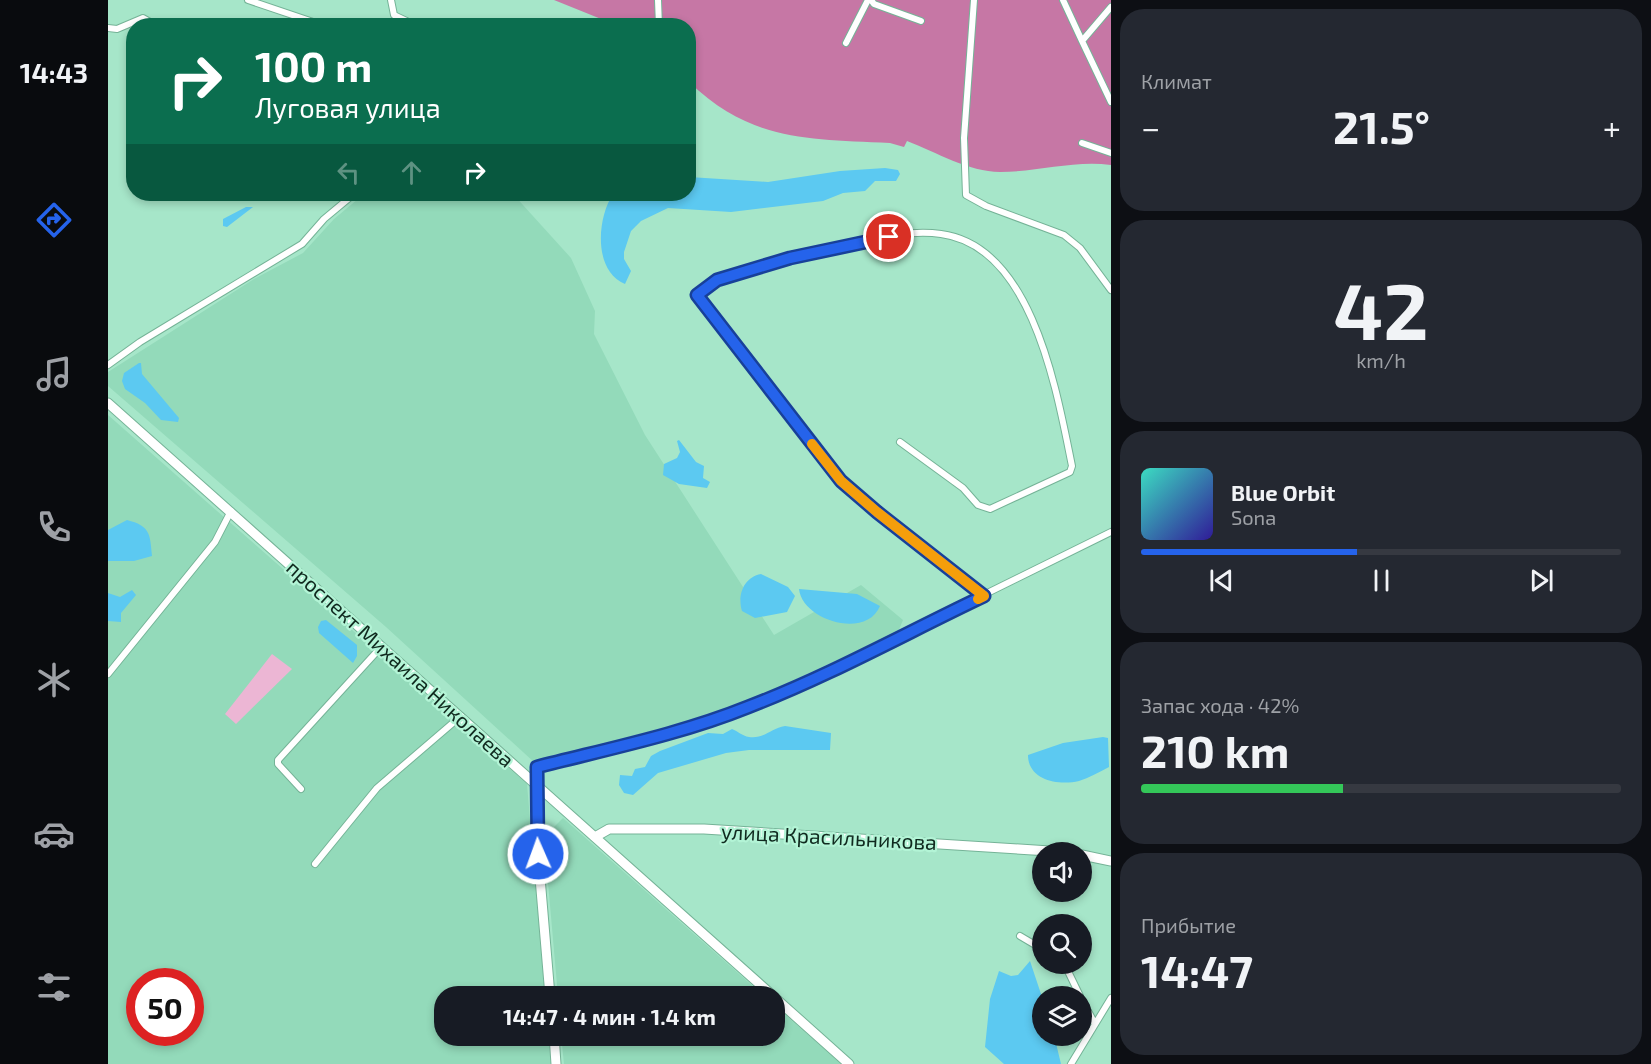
<!DOCTYPE html>
<html lang="ru">
<meta charset="utf-8">
<style>
body{margin:0;font-family:"Exo 2",sans-serif;background:#242831;color:#f1f3f6;height:100vh;display:flex;flex-direction:column;font-size:22px;white-space:nowrap}
*{box-sizing:border-box;margin:0}
p{font-size:20px;color:#9ea1a6}
.icon{flex:none;width:33px;height:33px;fill:none;stroke:currentColor;stroke-width:2;stroke-linecap:round;stroke-linejoin:round}
.map{position:relative;flex:1;overflow:hidden}
.sheet{display:flex;flex-direction:column;gap:9px;padding:9px;background:#0d0f14;width:540px}
.sheet>*{flex:none}
.guide{position:absolute;left:18px;top:18px;width:570px;height:183px;border-radius:24px;box-shadow:0 3px 9px #0003;background:#0b6e4f;color:#fff;overflow:hidden}
.fabs{position:absolute;left:924px;top:842px;display:grid;gap:12px}
.fabs a{display:grid;place-items:center;width:60px;height:60px;border-radius:50%;background:#171b24;box-shadow:0 3px 9px #0003;font-size:30px}
.speed{position:absolute;left:18px;top:968px;display:flex;gap:12px;font-size:30px;font-weight:700;text-align:center}
.speed>*{display:grid;place-content:center;width:78px;height:78px;border-radius:50%;background:#171b24;box-shadow:0 3px 9px #0003;line-height:1}
.speed .limit{border:9px solid #d22;background:#fff;color:#111}
.pin{position:absolute;display:grid;place-items:center;width:51px;height:51px;color:#fff;margin:-26px;border:3px solid #fff;border-radius:50%;box-shadow:0 2px 6px #0007}
.me{position:absolute;width:66px;margin:-33px;rotate:358deg;stroke-linejoin:round;filter:drop-shadow(0 0 4px #0008)}
.turn{display:flex;align-items:center;gap:21px;height:126px;padding:0 30px;font-size:27px}
.turn .icon{width:78px;height:78px;stroke-width:2.5}
.turn b{display:block;font-size:42px;line-height:51px}
.lanes{display:flex;align-items:center;height:57px;padding:0 30px;background:#0003;justify-content:center;gap:30px;direction:ltr}
.lanes .off{opacity:.35}
.big{font-size:45px;font-weight:700;line-height:1.1}
.sheet .widget{flex:1;display:flex;flex-direction:column;justify-content:center;gap:9px;min-width:0;padding:0 21px;border-radius:24px;background:#242831}
.sheet .dial{align-items:center;gap:0}
.dial b{font-size:78px;line-height:1}
.song{display:flex;align-items:center;gap:18px}
.cover{width:72px;height:72px;border-radius:9px;background:linear-gradient(135deg,hsl(170 70% 55%),hsl(250 70% 35%))}
.played{height:6px;border-radius:3px;background:linear-gradient(90deg,#2563eb 45%,#363941 45%)}
.keys{display:flex;justify-content:space-around;direction:ltr}
.heat{display:flex;justify-content:space-between;align-items:center;font-size:33px;direction:ltr}
.charge{height:9px;border-radius:4px;background:linear-gradient(90deg,#34c759 42%,#363941 0)}
.trip{position:absolute;left:326px;top:986px;width:351px;height:60px;border-radius:24px;background:#171b24;box-shadow:0 3px 9px #0003;font-weight:700;line-height:60px;text-align:center}
main{display:flex;flex:1;min-height:0}
.tabs{display:flex;flex-direction:column;width:108px;justify-content:space-around;align-items:center;background:#090b0e;color:#9ea1a6}
.tabs .icon{width:42px;height:42px}
.tabs .selected{color:#2563eb}
.tabs b{font-size:27px;color:#f1f3f6}
.map>svg:first-child{display:block}
.built{fill:#93daba;fill-rule:evenodd}
.green{fill:#ecb6d4}
.forest{fill:#c677a5}
.water{fill:#5cc9f1}
.lines{fill:none;stroke-linecap:round;stroke-linejoin:round}
.minor-casing{stroke:#75b397;stroke-width:8}
.secondary-casing{stroke:#75b397;stroke-width:11}
.primary-casing{stroke:#75b397;stroke-width:11}
.minor{stroke:#fff;stroke-width:6}
.secondary{stroke:#fff;stroke-width:9}
.primary{stroke:#fff;stroke-width:9}
.route-casing{stroke:#184099;stroke-width:15}
.route{stroke:#2563eb;stroke-width:10}
.slow{stroke:#f59e0b;stroke-width:10}
.labels{text-anchor:middle;dominant-baseline:central;stroke-width:4.5;stroke-linejoin:round;paint-order:stroke}
.street-label{font-size:21px;fill:#102a1f;stroke:#b3f4d6}
</style>
<main>
<nav class="tabs">
<b>14:43</b>
<svg class="icon selected" aria-label="directions" viewBox="0 0 24 24"><path d="M12 3l9 9-9 9-9-9zM9 14v-3h6M13 9l2 2-2 2"/></svg>
<svg class="icon" aria-label="music" viewBox="0 0 24 24"><path d="M9 18V5l10-2v13"/><circle cx="6" cy="18" r="3"/><circle cx="16" cy="16" r="3"/></svg>
<svg class="icon" aria-label="phone" viewBox="0 0 24 24"><path d="M5 4h4l2 5-3 2q2 4 5 5l2-3 5 2v4C11 20 4 13 5 4z"/></svg>
<svg class="icon" aria-label="climate" viewBox="0 0 24 24"><path d="M12 3v18M4 7l16 10M4 17L20 7"/></svg>
<svg class="icon" aria-label="car" viewBox="0 0 24 24"><path d="M5 17H2v-5l4-1 3-4h7l3 4 3 1v5h-3M9 17h6M6 11h13"/><circle cx="7" cy="17" r="2"/><circle cx="17" cy="17" r="2"/></svg>
<svg class="icon" aria-label="filters" viewBox="0 0 24 24"><path d="M4 7h16M4 17h16"/><circle cx="9" cy="7" r="2"/><circle cx="15" cy="17" r="2"/></svg>
</nav>
<div class="map">
<svg width="1003" height="1064" viewBox="0 0 1003 1064">
<rect width="100%" height="100%" fill="#a6e6c9"/>
<!-- built -->
<path class="built" d="M 256,194 L 405,194 L 463,258 L 487,311 L 486,334 L 537,435 L 666,635 L 753,585 L 795,620 L 790,632 L 656,694 L 601,715 L 427,763 L 278,627 L 0,386 L 0,372 L 146,279 L 195,253 L 226,219 Z
M 0,415 L 419,784 L 437,996 L 336,996 L 336,1035 L 440,1035 L 443,1064 L 0,1064 ZM 32,981 L 82,981 L 82,1032 L 32,1032 Z
M 455,818 L 656,996 L 450,996 L 436,837 Z
M 666,1005 L 733,1064 L 456,1064 L 453,1035 L 666,1035 Z"/>
<!-- green -->
<path class="green" d="M 164,654 L 184,669 L 128,724 L 117,714 Z"/>
<!-- forest -->
<path class="forest" d="M 446,0 L 1003,0 L 1003,165 C 966,160 929,172 892,172 C 861,172 828,152 799,141 L 796,147 L 782,143 C 700,139 644,142 581,82 L 580,26 L 508,25 Z"/>
<!-- water -->
<path class="water" d="M 777,168 L 790,170 L 792,174 L 788,181 L 767,181 L 757,191 L 735,193 L 715,201 L 623,212 L 560,208 L 533,221 L 523,231 L 516,252 L 516,259 L 523,271 L 517,284 C 485,271 489,218 505,194 L 580,194 L 581,177 L 660,182 L 732,171 Z
M 138,207 L 145,207 L 119,227 L 115,226 L 115,219 Z
M 31,363 L 33,363 L 34,374 L 71,418 L 70,422 L 53,420 L 37,403 L 17,389 L 14,381 L 16,373 Z
M 571,440 L 588,462 L 596,466 L 595,478 L 602,482 L 599,488 L 571,484 L 555,475 L 556,464 L 569,458 L 572,452 L 569,441 Z
M 19,520 C 42,526 42,533 44,556 L 26,561 L 0,561 L 0,530 Z
M 653,574 L 680,587 L 687,596 L 679,612 L 647,618 L 634,611 C 629,595 636,577 653,574 Z
M 691,589 L 749,594 L 772,606 C 758,640 694,620 691,589 Z
M 24,590 L 28,595 L 13,613 L 13,622 L 0,621 L 0,593 L 12,597 Z
M 218,620 L 249,645 L 249,656 L 245,663 L 211,633 L 210,627 L 213,621 Z
M 677,726 L 723,733 L 722,750 L 641,750 L 618,753 L 550,773 L 525,795 L 516,793 L 511,785 L 512,775 L 524,776 L 527,769 L 537,767 L 543,756 L 552,751 L 600,733 L 615,734 L 624,729 C 630,731 634,736 641,737 C 657,739 663,728 677,726 Z
M 995,737 L 1000,738 L 1001,767 C 991,772 981,778 971,781 C 950,786 920,780 920,755 L 955,743 Z
M 922,961 L 934,997 L 934,1035 L 946,1035 L 953,1064 L 896,1064 L 877,1047 L 882,999 L 891,971 L 903,976 L 910,975 Z"/>
<g class="lines">
<!-- minor casing -->
<g class="minor-casing">
<path id="minor" d="M 140,0 L 217,26
M 283,0 L 286,15 L 309,26
M 550,0 L 551,26
M 763,0 L 766,4 L 813,21
M 866,0 L 856,138 L 858,195 L 878,206 L 956,235 L 972,248 L 1003,290
M 955,0 L 974,41 L 1003,7
M 0,28 L 9,29 L 35,18 L 49,26
M 974,41 L 1003,102
M 738,43 L 760,0
M 974,143 L 1003,153
M 0,365 L 32,342 L 194,244 L 216,219 L 246,194
M 792,442 L 855,488 L 870,505 L 882,509 L 962,472 L 964,466 C 949,393 925,246 833,234 C 799,229 763,240 730,247 C 683,258 628,267 589,295 L 733,481 L 769,512 L 876,596
M 0,674 L 107,542 L 123,511
M 430,785 L 429,767 C 518,744 606,722 691,686 L 1003,532
M 193,789 L 170,764 L 170,760 L 274,646
M 207,864 L 269,788 L 353,716
M 912,936 L 934,949
M 956,963 L 972,996
M 974,1000 L 987,1024
M 963,1064 L 1003,998"/>
</g>
<!-- secondary casing -->
<g class="secondary-casing">
<path id="secondary" d="M 430,785 L 430,854 L 442,996
M 446,1035 L 448,1064"/>
</g>
<!-- primary casing -->
<g class="primary-casing">
<path id="primary" d="M 0,403 L 665,996
M 487,837 L 501,829 L 596,829 L 957,852
M 974,855 L 1003,861
M 666,997 L 741,1064"/>
</g>
<!-- minor -->
<use href="#minor" class="minor"/>
<!-- secondary -->
<use href="#secondary" class="secondary"/>
<!-- primary -->
<use href="#primary" class="primary"/>
</g>
<g class="lines">
<!-- route casing -->
<g class="route-casing">
<path id="route" d="M 430,854 L 429,767 C 499,749 573,734 640,707 C 721,676 798,633 876,596 L 769,512 L 733,481 L 589,295 L 609,280 L 682,258 L 781,237"/>
</g>
<!-- route -->
<use href="#route" class="route"/>
<!-- slow -->
<path class="slow" d="M 704,444 L 733,481 L 769,512 L 876,596 L 870,599"/>
</g>
<g class="labels">
<!-- street labels -->
<g class="street-label">
<text transform="translate(293 663) rotate(42)">проспект Михаила Николаева</text>
<text transform="translate(721 836) rotate(3)">улица Красильникова</text>
</g>
</g>
</svg>
<div class="fabs">
<a><svg class="icon" aria-label="sound" viewBox="0 0 24 24"><path d="M4 9h4l5-4v14l-5-4H4zM17 9q2 3 0 6"/></svg></a>
<a><svg class="icon" aria-label="search" viewBox="0 0 24 24"><circle cx="10" cy="10" r="6"/><path d="M15 15l6 6"/></svg></a>
<a><svg class="icon" aria-label="layers" viewBox="0 0 24 24"><path d="M12 4l9 5-9 5-9-5zM3 14l9 5 9-5"/></svg></a>
</div>
<div class="speed"><div class="limit">50</div></div>
<div class="pin" style="left:781px;top:237px;background:#d93025"><svg class="icon" aria-label="arrive" viewBox="0 0 24 24"><path d="M6 21V4h12l-3 4 3 4H6"/></svg></div>
<svg class="me" style="left:430px;top:854px" viewBox="-20 -20 40 40"><circle r="17" fill="#2563eb" stroke="#fff" stroke-width="3"/><path d="M0-11L8 9 0 5-8 9z" fill="#fff"/></svg>
<div class="trip">14:47 · 4 мин · 1.4 km</div>
<div class="guide">
<div class="turn"><svg class="icon" aria-label="right" viewBox="0 0 24 24"><path d="M7 20v-9h11M14 6l5 5-5 5"/></svg><div><b>100 m</b>Луговая улица</div></div>
<div class="lanes"><svg class="icon off" aria-label="left" viewBox="0 0 24 24"><path d="M17 20v-9H6M10 6l-5 5 5 5"/></svg><svg class="icon off" aria-label="ahead" viewBox="0 0 24 24"><path d="M12 20V5M6 11l6-6 6 6"/></svg><svg class="icon" aria-label="right" viewBox="0 0 24 24"><path d="M7 20v-9h11M14 6l5 5-5 5"/></svg></div>
</div>
</div>
<section class="sheet">
<div class="widget"><p>Климат</p>
<div class="heat"><a>−</a><b class="big">21.5°</b><a>+</a></div>
</div>
<div class="widget dial"><b>42</b><p>km/h</p></div>
<div class="widget">
<div class="song"><i class="cover"></i><div><b>Blue Orbit</b><p>Sona</p></div></div>
<div class="played"></div>
<div class="keys"><svg class="icon" aria-label="previous" viewBox="0 0 24 24"><path d="M18 5L8 12l10 7zM5 5v14"/></svg><svg class="icon" aria-label="pause" viewBox="0 0 24 24"><path d="M8 5v14M16 5v14"/></svg><svg class="icon" aria-label="next" viewBox="0 0 24 24"><path d="M6 5l10 7-10 7zM19 5v14"/></svg></div>
</div>
<div class="widget"><p>Запас хода · 42%</p><b class="big">210 km</b><div class="charge"></div></div>
<div class="widget"><p>Прибытие</p><b class="big">14:47</b></div>
</section>
</main>
